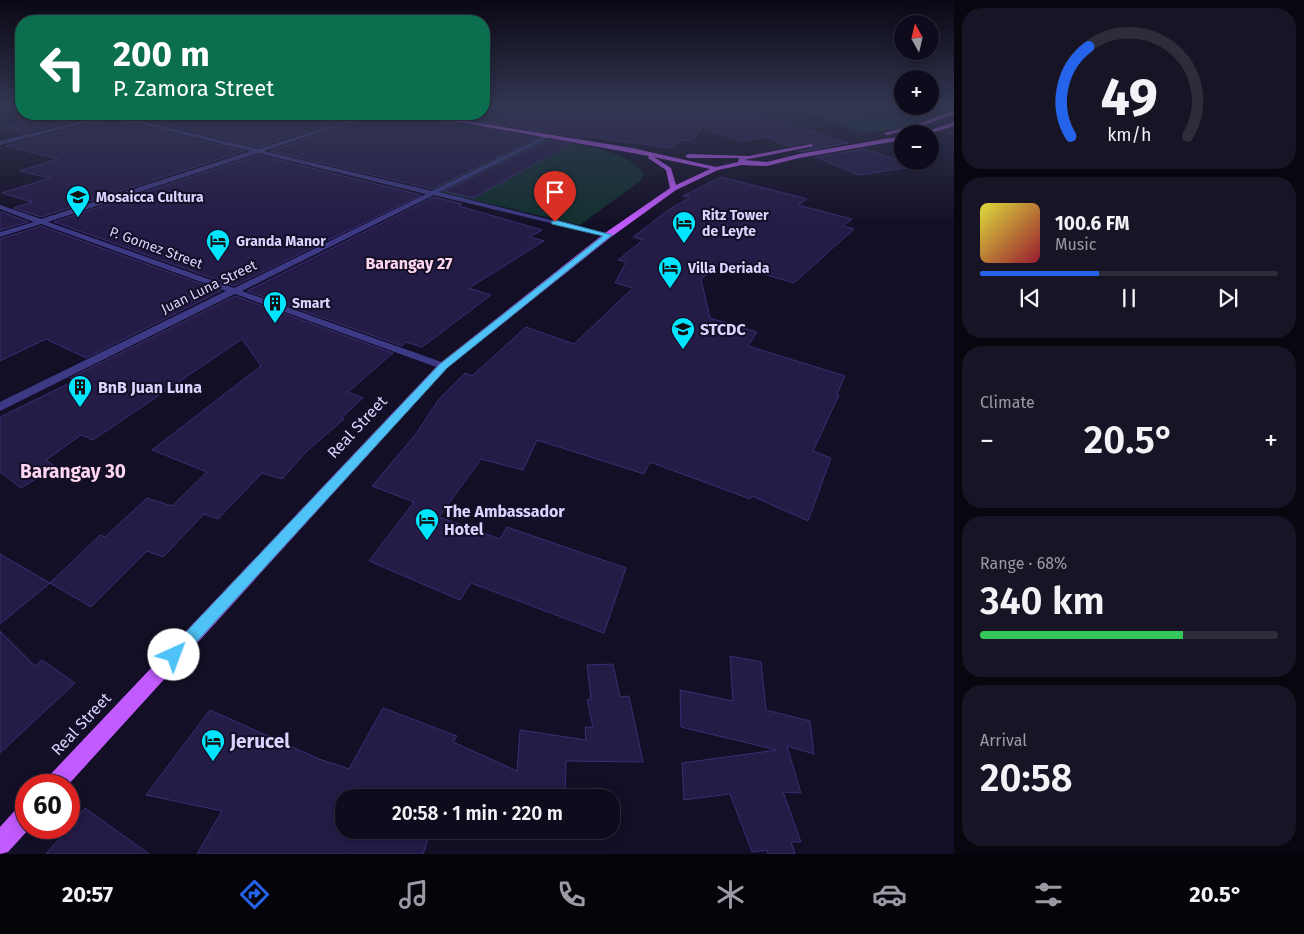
<!DOCTYPE html>
<meta charset="utf-8">
<style>
body{margin:0;font-family:"Fira Sans",sans-serif;background:#171425;color:#f1f3f6;height:100vh;display:flex;flex-direction:column;font-size:19px;white-space:nowrap}
*{box-sizing:border-box;margin:0}
p{font-size:16px;color:#9b9ba3}
.icon{flex:none;width:28px;height:28px;fill:none;stroke:currentColor;stroke-width:2;stroke-linecap:round;stroke-linejoin:round}
.map{position:relative;flex:1;overflow:hidden}
.drawer{display:flex;flex-direction:column;gap:8px;padding:8px;background:#08060f;width:350px}
.drawer>*{flex:none}
.guide{position:absolute;left:15px;top:15px;width:475px;height:105px;border-radius:20px;box-shadow:0 2px 12px #0003,0 0 0 1px #2e2b3b;background:#0b6e4f;color:#fff;overflow:hidden}
.needle{width:32px;rotate:352deg}
.fabs{position:absolute;left:894px;top:15px;display:grid;gap:10px}
.fabs a{display:grid;place-items:center;width:45px;height:45px;border-radius:50%;background:#0e0b1c;box-shadow:0 2px 12px #0003,0 0 0 1px #2e2b3b;font-size:25px}
.speed{position:absolute;left:15px;top:774px;display:flex;gap:10px;font-size:25px;font-weight:700;text-align:center}
.speed>*{display:grid;place-content:center;width:65px;height:65px;border-radius:50%;background:#0e0b1c;box-shadow:0 2px 12px #0003,0 0 0 1px #2e2b3b;line-height:1}
.speed .limit{border:8px solid #d22;background:#fff;color:#111}
.pin{position:absolute;display:grid;place-items:center;width:42px;height:42px;color:#fff;margin:-51px -21px;border-radius:50% 50% 50% 0;rotate:-45deg;box-shadow:0 0 5px #0007}
.pin .icon{rotate:45deg}
.me{position:absolute;width:55px;margin:-28px;rotate:43deg;stroke-linejoin:round;filter:drop-shadow(0 0 4px #0008)}
.turn{display:flex;align-items:center;gap:18px;height:105px;padding:0 15px;font-size:22px}
.turn .icon{width:65px;height:65px;stroke-width:2.5}
.turn b{display:block;font-size:35px;line-height:42px}
.big{font-size:38px;font-weight:600;line-height:1.1}
.drawer .tile{flex:1;display:flex;flex-direction:column;justify-content:center;gap:8px;min-width:0;padding:0 18px;border-radius:20px;background:#171425}
.drawer .dial{align-items:center;gap:0}
.dial svg{height:130px;overflow:visible;fill:none;stroke:#2e2b3b;stroke-width:7;stroke-linecap:round;text-anchor:middle}
.dial text{fill:#f1f3f6;stroke:none}
.song{display:flex;align-items:center;gap:15px}
.cover{width:60px;height:60px;border-radius:8px;background:linear-gradient(135deg,hsl(60 70% 55%),hsl(350 70% 35%))}
.played{height:5px;border-radius:2px;background:linear-gradient(90deg,#2563eb 40%,#2e2b3b 40%)}
.keys{display:flex;justify-content:space-around;direction:ltr}
.heat{display:flex;justify-content:space-between;align-items:center;font-size:28px;direction:ltr}
.charge{height:8px;border-radius:4px;background:linear-gradient(90deg,#34c759 68%,#2e2b3b 0)}
.trip{position:absolute;left:335px;top:789px;width:285px;height:50px;border-radius:20px;background:#0e0b1c;box-shadow:0 2px 12px #0003,0 0 0 1px #2e2b3b;font-weight:600;line-height:50px;text-align:center}
.tab-bar{display:flex;height:80px;justify-content:space-around;align-items:center;background:#06040b;color:#9b9ba3}
.tab-bar .icon{width:35px;height:35px}
.tab-bar .on{color:#2563eb}
.tab-bar b{font-size:22px;color:#f1f3f6}
main{display:flex;flex:1;min-height:0}
.map>svg:first-child{display:block}
.green{fill:#12302f}
.building{fill:#241b47;stroke:#3b2d73}
.lines{fill:none;stroke-linecap:round;stroke-linejoin:round}
.minor{fill:#3d3a85;fill-rule:evenodd}
.major{fill:#c25bff;fill-rule:evenodd}
.route{fill:#4fc3f7;stroke:#337fa1}
.labels{text-anchor:middle;dominant-baseline:central;stroke-width:4;stroke-linejoin:round;paint-order:stroke}
.far-poi-label{font-size:14px;font-weight:bold;fill:#d9d4ff;stroke:#130f26;text-anchor:start}
.far-street-label{font-size:14px;fill:#d9d4ff;stroke:#130f26}
.far-quarter-label{font-size:16px;font-weight:bold;fill:#ffd6f0;stroke:#130f26}
.poi-label{font-size:16px;font-weight:bold;fill:#d9d4ff;stroke:#130f26;text-anchor:start}
.street-label{font-size:16px;fill:#d9d4ff;stroke:#130f26}
.quarter-label{font-size:19px;font-weight:bold;fill:#ffd6f0;stroke:#130f26}
.near-poi-label{font-size:19px;font-weight:bold;fill:#d9d4ff;stroke:#130f26;text-anchor:start}
</style>
<main>
<div class="map">
<svg width="954" height="854" viewBox="0 0 954 854">
<rect width="100%" height="100%" fill="#130f26"/>
<!-- green -->
<path class="green" d="M 800,106 L 918,106 C 882,123 837,115 800,106 Z
M 812,113 L 872,119 L 921,115 L 934,118 L 896,129 L 862,134 Z
M 535,137 C 563,143 629,148 644,174 L 640,181 L 580,225 L 431,190 Z"/>
<!-- building -->
<path class="building" d="M 484,106 L 546,106 L 571,109 L 571,106 L 735,106 L 848,143 L 801,152 L 799,151 L 814,148 L 816,146 L 811,142 L 788,146 L 766,137 L 740,141 L 703,127 L 692,141 L 680,140 L 671,148 L 584,136 L 581,138 L 434,114 L 484,114 Z
M 60,114 L 100,115 L 25,133 L 2,127 Z
M 120,114 L 363,114 L 258,147 Z
M 376,114 L 412,114 L 414,116 L 536,138 L 432,189 L 271,151 Z
M 110,119 L 244,151 L 41,217 L 14,208 L 32,202 L 2,193 L 50,178 L 19,171 L 58,159 L 5,146 Z
M 548,140 L 571,144 L 473,198 L 444,191 Z
M 864,149 L 917,166 L 859,175 L 815,157 Z
M 258,155 L 421,195 L 234,286 L 54,222 Z
M 721,177 L 807,199 L 798,205 L 852,219 L 843,226 L 854,229 L 794,283 L 723,262 L 701,279 L 710,318 L 757,332 L 748,346 L 845,376 L 837,394 L 839,395 L 813,451 L 831,458 L 808,521 L 752,496 L 750,499 L 650,462 L 644,474 L 537,440 L 523,470 L 481,459 L 439,517 L 500,539 L 507,527 L 626,568 L 604,633 L 471,583 L 460,600 L 369,561 L 414,502 L 372,486 L 416,434 L 439,399 L 465,373 L 472,376 L 526,327 L 574,344 L 633,288 L 615,283 L 626,262 L 618,260 L 643,240 L 633,237 L 671,208 L 690,198 L 683,196 Z
M 434,197 L 462,204 L 459,206 L 542,230 L 530,237 L 544,241 L 469,288 L 491,295 L 422,347 L 406,342 L 402,346 L 247,291 Z
M 0,212 L 2,212 L 28,222 L 0,230 Z
M 41,226 L 221,291 L 86,358 L 46,339 L 0,361 L 0,239 Z
M 235,296 L 393,353 L 348,392 L 363,398 L 341,418 L 344,419 L 306,452 L 282,479 L 262,473 L 218,519 L 204,514 L 163,557 L 147,551 L 91,607 L 50,583 L 100,535 L 105,537 L 147,498 L 172,506 L 207,472 L 152,450 L 261,366 L 242,339 L 93,440 L 81,435 L 46,460 L 56,467 L 21,488 L 0,472 L 0,417 L 74,381 L 70,378 Z
M 0,554 L 50,583 L 0,624 Z
M 0,631 L 35,666 L 42,660 L 75,683 L 0,753 Z
M 730,656 L 761,662 L 766,710 L 810,721 L 814,754 L 787,746 L 801,793 L 783,792 L 801,842 L 791,842 L 795,854 L 768,854 L 767,850 L 752,852 L 730,794 L 684,800 L 682,763 L 777,750 L 681,727 L 680,690 L 733,701 Z
M 613,664 L 620,697 L 629,696 L 643,762 L 566,761 L 565,798 L 344,798 L 344,830 L 431,830 L 423,854 L 197,854 L 222,811 L 146,795 L 210,710 L 319,759 L 349,769 L 383,708 L 457,736 L 453,742 L 517,771 L 520,730 L 586,740 L 585,727 L 593,727 L 587,700 L 591,699 L 587,665 Z
M 85,808 L 149,854 L 46,854 Z"/>
<g class="lines">
<!-- minor -->
<path class="minor" d="M 101,114 L 113,114 L 258,149 L 368,114 L 374,114 L 264,151 L 432,191 L 548,134 L 550,137 L 439,192 L 612,235 L 608,237 L 434,195 L 242,291 L 447,364 L 449,366 L 447,368 L 439,368 L 235,294 L 0,411 L 0,402 L 226,291 L 41,224 L 0,237 L 0,232 L 34,222 L 0,209 L 0,205 L 41,219 L 251,151 L 110,117 L 0,145 L 0,141 L 103,116 ZM 258,153 L 426,194 L 234,288 L 48,222 Z"/>
<!-- major -->
<path class="major" d="M 954,111 L 954,114 L 919,127 L 887,135 L 884,133 L 915,125 Z
M 414,114 L 424,114 L 632,148 L 716,167 L 738,162 L 739,158 L 688,158 L 685,156 L 688,154 L 749,156 L 811,144 L 814,146 L 744,160 L 767,162 L 799,154 L 902,136 L 902,140 L 799,158 L 767,166 L 742,165 L 718,170 L 676,190 L 611,237 L 447,368 L 68,785 L 43,785 L 47,778 L 439,364 L 605,233 L 670,188 L 666,170 L 648,158 L 649,156 ZM 654,157 L 710,169 L 676,185 L 671,168 Z
M 954,122 L 954,126 L 928,134 L 919,134 Z
M 26,804 L 26,828 L 30,828 L 8,852 L 0,854 L 0,827 L 18,807 Z"/>
</g>
<!-- sky -->
<linearGradient id="sky" x2="0" y2="1"><stop stop-color="#0a0815"/><stop offset="0.47" stop-color="#333752"/><stop offset="1" stop-color="#333752" stop-opacity="0"/></linearGradient>
<rect width="954" height="225" fill="url(#sky)"/>
<!-- route -->
<path class="route" d="M 555,220 L 612,235 L 447,368 L 180,660 L 174,663 L 169,660 L 166,655 L 169,650 L 440,364 L 603,236 L 552,224 L 551,222 Z"/>
<!-- icons -->
<defs>
<g id="school-pin" transform="scale(1.25)"><path d="M0 17L-7.5 6A9.5 9.5 0 1 1 7.5 6Z" fill="#00e5ff" stroke="#130f26"/><path d="M0-5L7-2L0 1L-7-2ZM-4 1L0 2.5L4 1V4Q0 6-4 4Z" fill="#111"/></g>
<g id="hotel-pin" transform="scale(1.25)"><path d="M0 17L-7.5 6A9.5 9.5 0 1 1 7.5 6Z" fill="#00e5ff" stroke="#130f26"/><path d="M-6-4.5h1.5V1H6V5H4.5V3h-9V5H-6ZM-4 0a1.8 1.8 0 1 1 3.6 0ZM.5 0V-2.5h3Q6-2.5 6 0Z" fill="#111"/></g>
<g id="building-pin" transform="scale(1.25)"><path d="M0 17L-7.5 6A9.5 9.5 0 1 1 7.5 6Z" fill="#00e5ff" stroke="#130f26"/><path d="M-4-6H4V6H1V3H-1V6H-4ZM-2.5-4.3h1.7v1.8h-1.7ZM.8-4.3h1.7v1.8H.8ZM-2.5-1h1.7V.8h-1.7ZM.8-1h1.7V.8H.8Z" fill="#111"/></g>
</defs>
<g fill-rule="evenodd">
<use href="#school-pin" x="78" y="197"/>
<use href="#hotel-pin" x="684" y="223"/>
<use href="#hotel-pin" x="218" y="241"/>
<use href="#hotel-pin" x="670" y="268"/>
<use href="#building-pin" x="275" y="303"/>
<use href="#school-pin" x="683" y="329"/>
<use href="#building-pin" x="80" y="387"/>
<use href="#hotel-pin" x="427" y="520"/>
<use href="#hotel-pin" x="213" y="741"/>
</g>
<g class="labels">
<!-- far-poi labels -->
<g class="far-poi-label">
<text x="96" y="197">Mosaicca Cultura</text>
<text x="702" y="215">Ritz Tower<tspan x="702" dy="16">de Leyte</tspan></text>
<text x="236" y="241">Granda Manor</text>
<text x="688" y="268">Villa Deriada</text>
<text x="292" y="303">Smart</text>
</g>
<!-- far-street labels -->
<g class="far-street-label">
<text transform="translate(156 248) rotate(20)">P. Gomez Street</text>
<text transform="translate(209 287) rotate(-26)">Juan Luna Street</text>
</g>
<!-- far-quarter labels -->
<g class="far-quarter-label">
<text x="409" y="263">Barangay 27</text>
</g>
<!-- poi labels -->
<g class="poi-label">
<text x="700" y="329">STCDC</text>
<text x="98" y="387">BnB Juan Luna</text>
<text x="444" y="511">The Ambassador<tspan x="444" dy="18">Hotel</tspan></text>
</g>
<!-- street labels -->
<g class="street-label">
<text transform="translate(357 427) rotate(-47)">Real Street</text>
<text transform="translate(81 724) rotate(-47)">Real Street</text>
</g>
<!-- quarter labels -->
<g class="quarter-label">
<text x="73" y="471">Barangay 30</text>
</g>
<!-- near-poi labels -->
<g class="near-poi-label">
<text x="230" y="741">Jerucel</text>
</g>
</g>
</svg>
<div class="fabs">
<a><svg class="needle" viewBox="-14 -14 28 28"><path d="M0-13l5 13h-10z" fill="#e53935"/><path d="M0 13l5-13h-10z" fill="#9b9ba3"/></svg></a>
<a>+</a>
<a>−</a>
</div>
<div class="speed"><div class="limit">60</div></div>
<div class="pin" style="left:555px;top:222px;background:#d93025"><svg class="icon" aria-label="arrive" viewBox="0 0 24 24"><path d="M6 21V4h12l-3 4 3 4H6"/></svg></div>
<svg class="me" style="left:174px;top:655px" viewBox="-20 -20 40 40"><circle r="19" fill="#fff"/><path d="M0-13L10 11 0 6-10 11z" fill="#4fc3f7"/></svg>
<div class="trip">20:58 · 1 min · 220 m</div>
<div class="guide">
<div class="turn"><svg class="icon" aria-label="left" viewBox="0 0 24 24"><path d="M17 20v-9H6M10 6l-5 5 5 5"/></svg><div><b>200 m</b>P. Zamora Street</div></div>
</div>
</div>
<section class="drawer">
<div class="tile dial"><svg viewBox="0 0 100 80">
<path d="M14 69A42 42 0 1 1 86 69"/>
<path d="M14 69A42 42 0 0 1 25 14" stroke="#2563eb"/>
<text x="50" y="56" font-size="32" font-weight="700">49</text>
<text x="50" y="72" font-size="11">km/h</text>
</svg></div>
<div class="tile">
<div class="song"><i class="cover"></i><div><b>100.6 FM</b><p>Music</p></div></div>
<div class="played"></div>
<div class="keys"><svg class="icon" aria-label="previous" viewBox="0 0 24 24"><path d="M18 5L8 12l10 7zM5 5v14"/></svg><svg class="icon" aria-label="pause" viewBox="0 0 24 24"><path d="M8 5v14M16 5v14"/></svg><svg class="icon" aria-label="next" viewBox="0 0 24 24"><path d="M6 5l10 7-10 7zM19 5v14"/></svg></div>
</div>
<div class="tile"><p>Climate</p>
<div class="heat"><a>−</a><b class="big">20.5°</b><a>+</a></div>
</div>
<div class="tile"><p>Range · 68%</p><b class="big">340 km</b><div class="charge"></div></div>
<div class="tile"><p>Arrival</p><b class="big">20:58</b></div>
</section>
</main>
<nav class="tab-bar">
<b>20:57</b>
<svg class="icon on" aria-label="directions" viewBox="0 0 24 24"><path d="M12 3l9 9-9 9-9-9zM9 14v-3h6M13 9l2 2-2 2"/></svg>
<svg class="icon" aria-label="music" viewBox="0 0 24 24"><path d="M9 18V5l10-2v13"/><circle cx="6" cy="18" r="3"/><circle cx="16" cy="16" r="3"/></svg>
<svg class="icon" aria-label="phone" viewBox="0 0 24 24"><path d="M5 4h4l2 5-3 2q2 4 5 5l2-3 5 2v4C11 20 4 13 5 4z"/></svg>
<svg class="icon" aria-label="climate" viewBox="0 0 24 24"><path d="M12 3v18M4 7l16 10M4 17L20 7"/></svg>
<svg class="icon" aria-label="car" viewBox="0 0 24 24"><path d="M5 17H2v-5l4-1 3-4h7l3 4 3 1v5h-3M9 17h6M6 11h13"/><circle cx="7" cy="17" r="2"/><circle cx="17" cy="17" r="2"/></svg>
<svg class="icon" aria-label="filters" viewBox="0 0 24 24"><path d="M4 7h16M4 17h16"/><circle cx="9" cy="7" r="2"/><circle cx="15" cy="17" r="2"/></svg>
<b>20.5°</b>
</nav>
